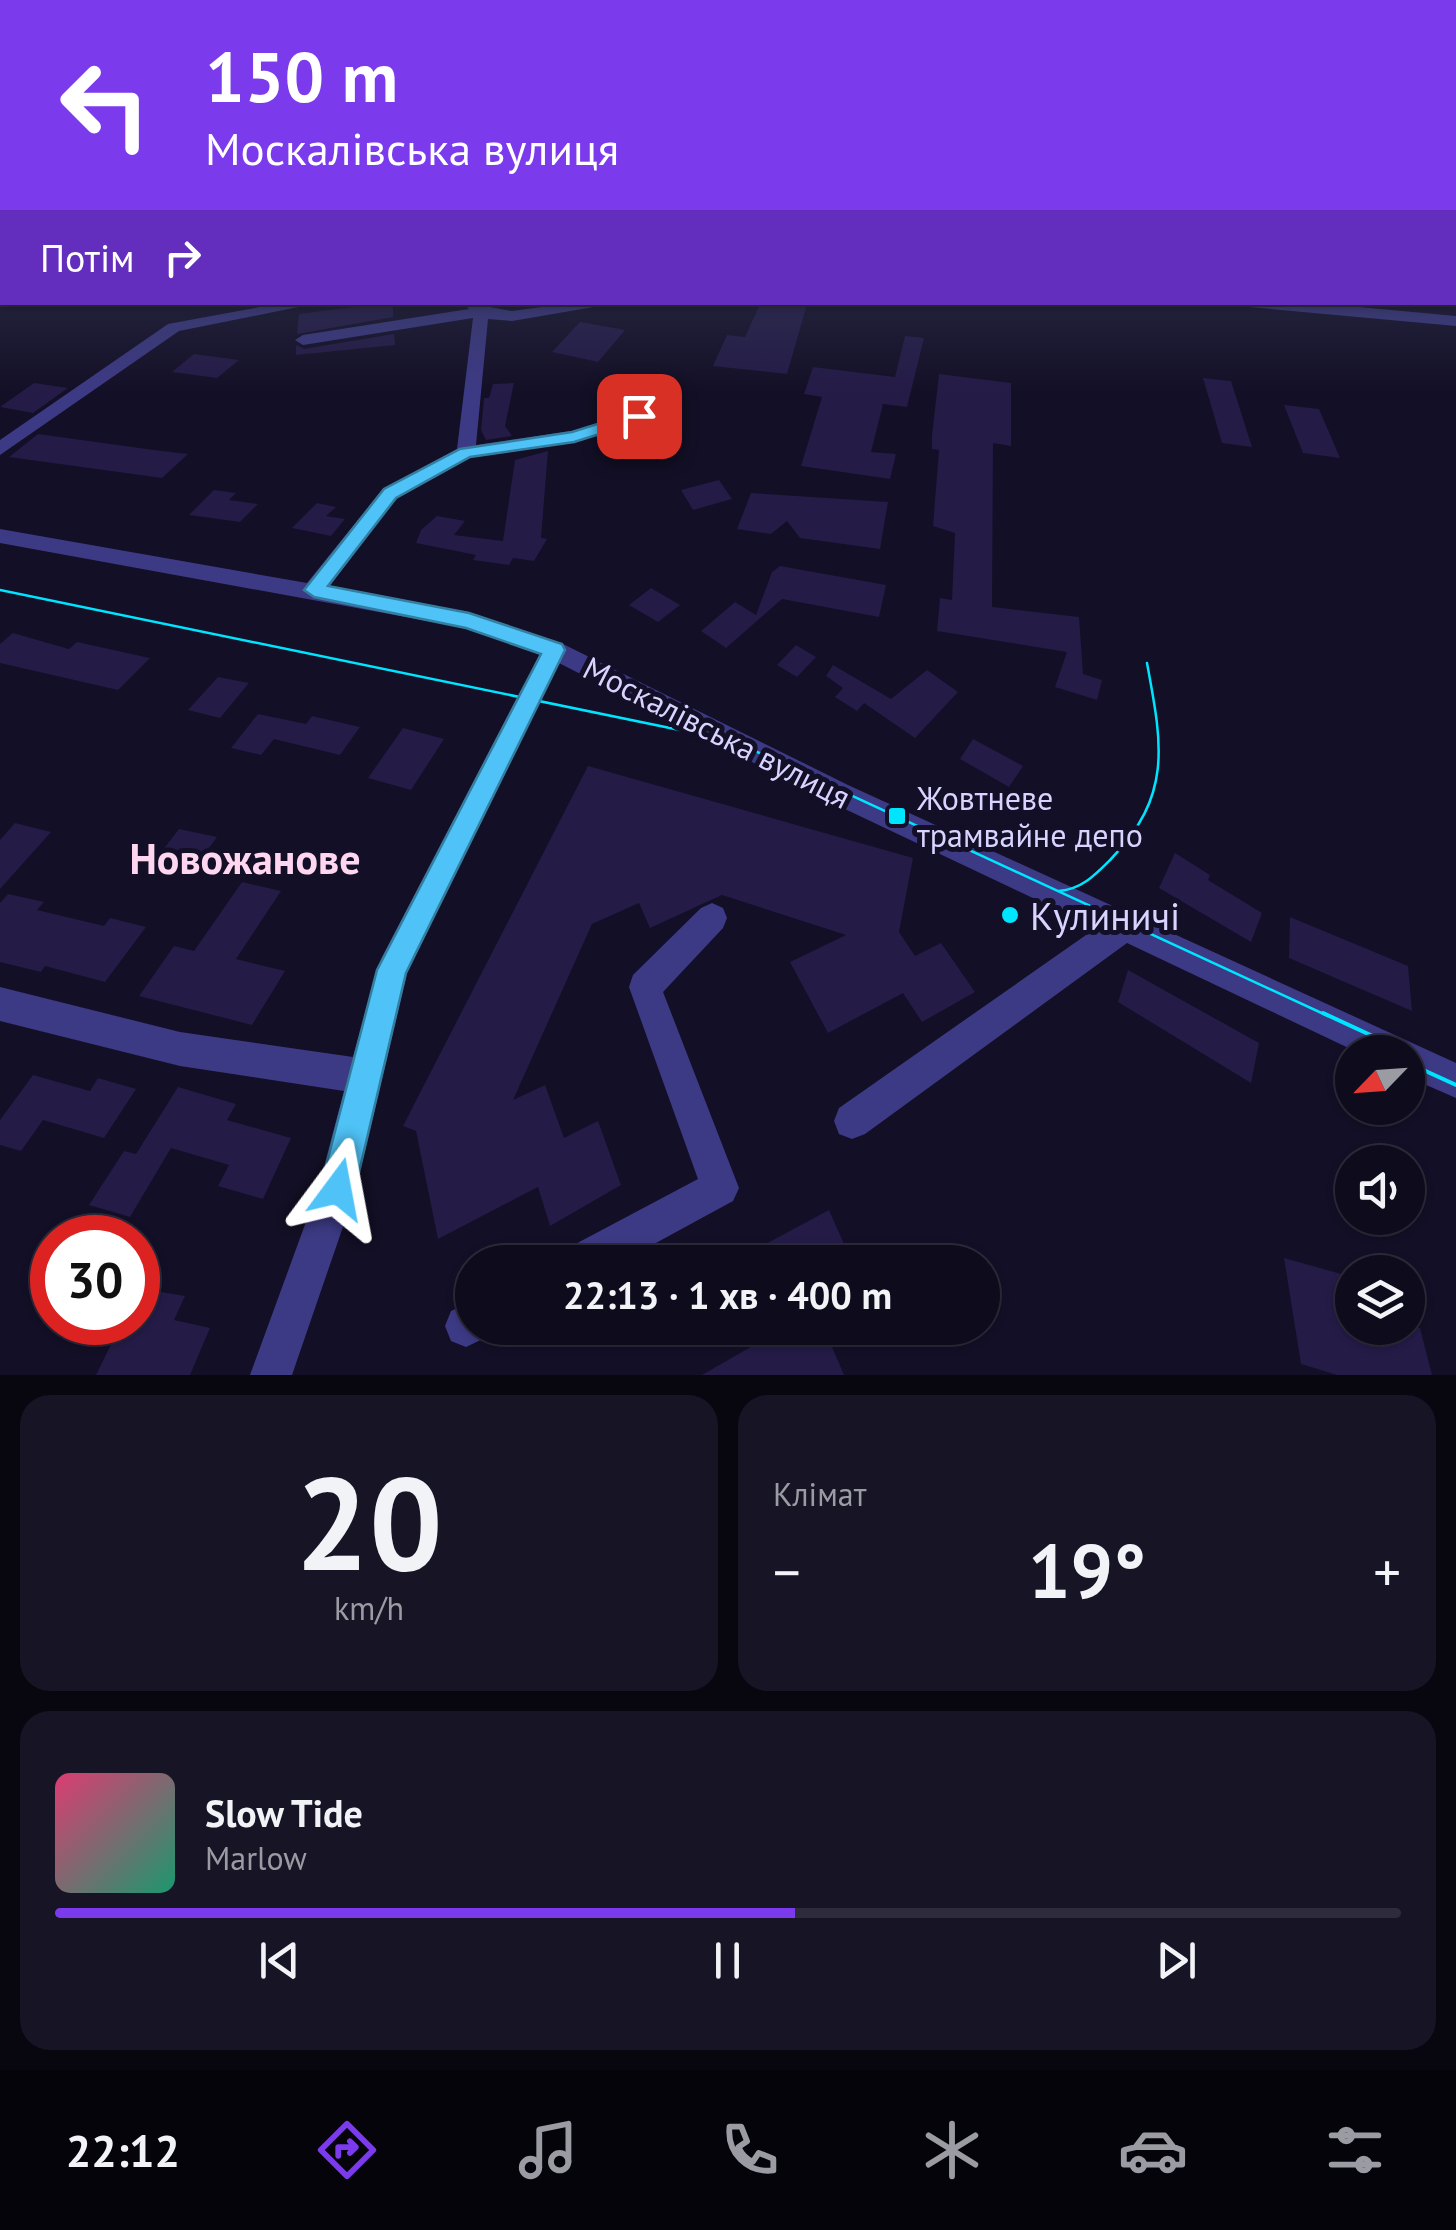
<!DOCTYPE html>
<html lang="uk">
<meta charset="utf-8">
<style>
body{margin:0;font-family:"PT Sans",sans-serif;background:#171425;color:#f1f3f6;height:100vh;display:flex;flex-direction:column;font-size:38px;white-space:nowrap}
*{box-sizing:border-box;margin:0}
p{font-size:32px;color:#9b9ba3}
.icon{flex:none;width:55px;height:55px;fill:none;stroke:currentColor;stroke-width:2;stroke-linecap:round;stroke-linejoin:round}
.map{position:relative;height:1375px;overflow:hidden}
.sheet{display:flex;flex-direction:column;gap:20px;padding:20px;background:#08060f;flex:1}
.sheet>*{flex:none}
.hud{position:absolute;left:0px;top:0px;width:1458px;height:305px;box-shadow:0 2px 8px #0004,0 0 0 2px #2e2b3b;background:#7c3aed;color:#fff;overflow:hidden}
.needle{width:65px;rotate:245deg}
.tools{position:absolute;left:1335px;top:1035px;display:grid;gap:20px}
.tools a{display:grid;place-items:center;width:90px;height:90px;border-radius:50%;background:#0e0b1c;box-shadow:0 2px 8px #0004,0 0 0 2px #2e2b3b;font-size:50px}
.speed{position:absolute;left:30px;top:1215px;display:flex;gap:20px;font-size:50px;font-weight:700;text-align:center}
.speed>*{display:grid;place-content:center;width:130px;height:130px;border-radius:50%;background:#0e0b1c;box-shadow:0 2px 8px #0004,0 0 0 2px #2e2b3b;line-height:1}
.speed .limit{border:15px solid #d22;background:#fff;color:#111}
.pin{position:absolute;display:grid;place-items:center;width:85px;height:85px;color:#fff;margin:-42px;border-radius:20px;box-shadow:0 5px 15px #0006}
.me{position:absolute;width:110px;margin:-55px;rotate:13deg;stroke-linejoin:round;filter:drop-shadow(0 0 8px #0008)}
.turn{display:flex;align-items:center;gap:35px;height:210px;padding:0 40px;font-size:45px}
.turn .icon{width:130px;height:130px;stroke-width:2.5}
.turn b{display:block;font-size:70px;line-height:85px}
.then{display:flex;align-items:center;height:95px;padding:0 40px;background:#0003;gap:20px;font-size:38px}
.big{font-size:75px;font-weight:800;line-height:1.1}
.sheet .widget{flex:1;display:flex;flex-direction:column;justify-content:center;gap:15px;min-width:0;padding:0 35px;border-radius:30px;background:#171425}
.sheet .dial{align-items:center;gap:0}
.dial b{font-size:130px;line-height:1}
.song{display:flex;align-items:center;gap:30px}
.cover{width:120px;height:120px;border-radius:15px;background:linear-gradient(135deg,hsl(340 70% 55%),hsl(160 70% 35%))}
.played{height:10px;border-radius:5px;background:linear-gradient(90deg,#7c3aed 55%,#2e2b3b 55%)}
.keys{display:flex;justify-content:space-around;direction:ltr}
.heat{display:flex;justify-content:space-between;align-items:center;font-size:55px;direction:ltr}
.sheet .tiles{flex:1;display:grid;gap:20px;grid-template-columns:1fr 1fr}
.widget:last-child{grid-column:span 2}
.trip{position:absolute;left:455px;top:1245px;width:545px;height:100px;border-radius:50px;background:#0e0b1c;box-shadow:0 2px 8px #0004,0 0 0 2px #2e2b3b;font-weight:800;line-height:100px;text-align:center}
.tabs{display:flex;height:160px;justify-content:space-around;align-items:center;background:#06040b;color:#9b9ba3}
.tabs .icon{width:70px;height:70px}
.tabs .current{color:#7c3aed}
.tabs b{font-size:45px;color:#f1f3f6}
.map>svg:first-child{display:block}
.building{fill:#241b47}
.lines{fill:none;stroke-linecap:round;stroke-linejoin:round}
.minor{fill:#3d3a85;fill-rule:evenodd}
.tram-far1{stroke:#00e5ff;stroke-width:2.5}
.tram{stroke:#00e5ff;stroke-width:4}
.route{fill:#4fc3f7;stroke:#337fa1;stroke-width:2.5}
.poi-dot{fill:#00e5ff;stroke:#130f26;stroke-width:4}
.labels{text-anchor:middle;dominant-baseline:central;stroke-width:10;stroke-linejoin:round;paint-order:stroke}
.street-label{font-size:32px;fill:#d9d4ff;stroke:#130f26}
.poi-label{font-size:32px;fill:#d9d4ff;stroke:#130f26;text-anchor:start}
.near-poi-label{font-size:38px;fill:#d9d4ff;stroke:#130f26;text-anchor:start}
.district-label{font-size:42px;font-weight:bold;fill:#ffd6f0;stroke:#130f26}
</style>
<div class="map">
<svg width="1456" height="1375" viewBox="0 0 1456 1375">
<rect width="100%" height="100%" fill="#130f26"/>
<!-- building -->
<path class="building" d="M 393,302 L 393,317 L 297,334 L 299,314 Z
M 782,302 L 807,304 L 787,374 L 713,366 L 727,335 L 745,337 L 760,304 L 780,306 Z
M 580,322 L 625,330 L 598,362 L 552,352 Z
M 394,334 L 395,345 L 296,355 L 296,345 L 304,349 Z
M 905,336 L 924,338 L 907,407 L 883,404 L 871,452 L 896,454 L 890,479 L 801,466 L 822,397 L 804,394 L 813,367 L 895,377 Z
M 194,354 L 239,360 L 217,378 L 172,372 Z
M 939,374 L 1011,383 L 1011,446 L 993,443 L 992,607 L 1079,617 L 1083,674 L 1102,680 L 1097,700 L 1055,687 L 1067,652 L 937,631 L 940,598 L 952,600 L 955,533 L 933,526 L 939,450 L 932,449 L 932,435 Z
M 1203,378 L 1231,381 L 1252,447 L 1222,443 Z
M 34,383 L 68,388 L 33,413 L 0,407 Z
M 514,383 L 505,426 L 512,436 L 486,440 L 481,430 L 484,398 L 489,398 L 493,384 Z
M 1284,405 L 1319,409 L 1340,458 L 1303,453 Z
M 38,434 L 154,450 L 188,454 L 162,478 L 9,457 Z
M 548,451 L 541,538 L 547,539 L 534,561 L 513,558 L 509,565 L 473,560 L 476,555 L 416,543 L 421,530 L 437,516 L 465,521 L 454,535 L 503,541 L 515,460 Z
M 719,480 L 732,499 L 693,510 L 681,490 Z
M 214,490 L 236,493 L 229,500 L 258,504 L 240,522 L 189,515 Z
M 751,493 L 888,502 L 880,549 L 800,538 L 787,521 L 771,534 L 737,529 Z
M 317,503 L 336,507 L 326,516 L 345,519 L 331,536 L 292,528 Z
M 780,566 L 886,585 L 879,617 L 782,599 L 726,648 L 701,631 L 735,602 L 756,615 L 772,572 Z
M 651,588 L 680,605 L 658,622 L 629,605 Z
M 13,633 L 69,649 L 77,642 L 150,658 L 118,690 L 0,663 L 0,644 Z
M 796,645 L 816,657 L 797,677 L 777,665 Z
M 833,665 L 891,699 L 927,670 L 958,692 L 915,738 L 864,703 L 857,711 L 835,697 L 843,688 L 826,676 Z
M 218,677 L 249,683 L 220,718 L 188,710 Z
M 258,714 L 306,724 L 312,716 L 360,727 L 340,755 L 274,739 L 261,755 L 231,748 Z
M 403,728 L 444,739 L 411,790 L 368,778 Z
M 973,739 L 1023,766 L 1009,787 L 960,759 Z
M 588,766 L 913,858 L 899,932 L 915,956 L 941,943 L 975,992 L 922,1022 L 903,993 L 828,1033 L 790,962 L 846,935 L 722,895 L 650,928 L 639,903 L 592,924 L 513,1100 L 545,1085 L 564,1138 L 598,1121 L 621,1185 L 550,1226 L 538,1187 L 438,1239 L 416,1131 L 403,1126 Z
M 15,823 L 51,832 L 0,889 L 0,840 Z
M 179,829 L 217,837 L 188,877 L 149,868 Z
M 1175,853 L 1210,875 L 1208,880 L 1262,913 L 1251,942 L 1159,888 Z
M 242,882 L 281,891 L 236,959 L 285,971 L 252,1025 L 139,996 L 174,946 L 194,951 Z
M 8,894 L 44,902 L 37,910 L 104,926 L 110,918 L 146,927 L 105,982 L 45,966 L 41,972 L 0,962 L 0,903 Z
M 1290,917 L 1408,966 L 1412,1011 L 1289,958 Z
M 1128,970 L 1259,1043 L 1251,1083 L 1118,1002 Z
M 33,1075 L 90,1091 L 98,1078 L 136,1089 L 104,1138 L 43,1120 L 21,1151 L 0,1145 L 0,1120 Z
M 178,1087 L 236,1104 L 227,1120 L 291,1138 L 263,1199 L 218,1186 L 229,1165 L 171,1148 L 130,1217 L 89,1205 L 124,1151 L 136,1154 Z
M 829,1210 L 852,1262 L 732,1262 Z
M 1284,1258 L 1352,1277 L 1352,1328 L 1420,1328 L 1432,1375 L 1337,1375 L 1301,1364 Z
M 138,1288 L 185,1296 L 174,1320 L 210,1328 L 190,1375 L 96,1375 L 122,1322 L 138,1322 Z
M 771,1328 L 824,1328 L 844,1375 L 702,1375 L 773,1334 Z"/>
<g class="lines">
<!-- minor -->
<path class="minor" d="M 2,220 L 2,228 L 0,229 L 0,221 Z
M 1456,234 L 1456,243 L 1455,243 L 1455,234 Z
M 287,302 L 323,302 L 179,331 L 0,455 L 0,440 L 168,324 Z
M 463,302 L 512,311 L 578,302 L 623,302 L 512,321 L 488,319 L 476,445 L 572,431 L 665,405 L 674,410 L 574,442 L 471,457 L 397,497 L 329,587 L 469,612 L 563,644 L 848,785 L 1456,1063 L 1456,1098 L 1408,1077 L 1408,1052 L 1357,1052 L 1127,943 L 865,1134 L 852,1139 L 839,1134 L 834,1121 L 839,1108 L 1096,928 L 828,801 L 559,663 L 407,973 L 356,1189 L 292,1375 L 250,1375 L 318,1189 L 344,1091 L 180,1066 L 0,1021 L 0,987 L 180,1032 L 353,1057 L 381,959 L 540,654 L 466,628 L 0,543 L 0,529 L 307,583 L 383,489 L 457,449 L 473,318 L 303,345 L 295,340 L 303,335 L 469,309 Z
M 1242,302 L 1305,302 L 1456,316 L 1456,326 L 1249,307 Z
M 712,903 L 723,908 L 727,918 L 723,928 L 663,992 L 739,1188 L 733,1201 L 621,1262 L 562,1262 L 568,1248 L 698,1179 L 629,987 L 633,975 L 701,908 Z
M 472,1301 L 472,1328 L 490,1328 L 487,1337 L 466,1347 L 451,1341 L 445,1326 L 451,1311 Z"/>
<!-- tram-far1 -->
<path class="tram-far1" d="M 0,590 L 704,735 L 751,749 L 1328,1016
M 1059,891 C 1082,889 1095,875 1111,859 C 1173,795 1162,744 1147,663"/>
<!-- tram -->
<path class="tram" d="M 1323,1013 L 1407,1052
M 1408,1063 L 1456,1085"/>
</g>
<!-- sky -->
<linearGradient id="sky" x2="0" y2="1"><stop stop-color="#0a0815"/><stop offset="0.51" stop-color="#333752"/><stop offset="1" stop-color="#333752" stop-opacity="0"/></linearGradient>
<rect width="1456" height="392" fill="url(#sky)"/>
<!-- route -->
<path class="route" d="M 639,411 L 647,416 L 645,420 L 574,442 L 470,457 L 396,498 L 328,586 L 469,613 L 562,644 L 565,650 L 406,973 L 355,1189 L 350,1201 L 338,1206 L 325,1201 L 320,1189 L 377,970 L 541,654 L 466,628 L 314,597 L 304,590 L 384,489 L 460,449 L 572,432 Z"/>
<!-- markers -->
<g class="poi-dot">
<rect x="887" y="806" width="20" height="20" rx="5"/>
<circle cx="1010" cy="915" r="10"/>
</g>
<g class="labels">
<!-- street labels -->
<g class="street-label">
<text transform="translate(717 732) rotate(27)">Москалівська вулиця</text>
</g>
<!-- poi labels -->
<g class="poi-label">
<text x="917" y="798">Жовтневе<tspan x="917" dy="37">трамвайне депо</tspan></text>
</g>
<!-- near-poi labels -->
<g class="near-poi-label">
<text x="1030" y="915">Кулиничі</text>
</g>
<!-- district labels -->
<g class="district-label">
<text x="245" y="858">Новожанове</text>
</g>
</g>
</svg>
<div class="tools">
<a><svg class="needle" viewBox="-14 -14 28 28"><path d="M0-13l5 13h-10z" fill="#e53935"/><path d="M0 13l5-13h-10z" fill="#9b9ba3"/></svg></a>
<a><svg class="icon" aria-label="sound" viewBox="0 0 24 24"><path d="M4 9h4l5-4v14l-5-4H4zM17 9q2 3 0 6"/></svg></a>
<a><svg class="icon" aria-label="layers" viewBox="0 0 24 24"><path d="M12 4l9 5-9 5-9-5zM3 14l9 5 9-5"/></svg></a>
</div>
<div class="speed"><div class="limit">30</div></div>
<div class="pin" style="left:639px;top:416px;background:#d93025"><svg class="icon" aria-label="arrive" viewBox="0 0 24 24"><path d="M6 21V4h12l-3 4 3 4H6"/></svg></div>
<svg class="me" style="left:338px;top:1189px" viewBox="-20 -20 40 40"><path d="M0-17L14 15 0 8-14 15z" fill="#4fc3f7" stroke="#fff" stroke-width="4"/></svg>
<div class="trip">22:13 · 1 хв · 400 m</div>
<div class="hud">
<div class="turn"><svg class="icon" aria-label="left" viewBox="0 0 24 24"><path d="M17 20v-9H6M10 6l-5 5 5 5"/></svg><div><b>150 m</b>Москалівська вулиця</div></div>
<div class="then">Потім<svg class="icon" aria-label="right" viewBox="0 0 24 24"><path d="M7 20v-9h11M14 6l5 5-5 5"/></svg></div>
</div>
</div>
<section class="sheet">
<div class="tiles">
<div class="widget dial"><b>20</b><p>km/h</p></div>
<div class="widget"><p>Клімат</p>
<div class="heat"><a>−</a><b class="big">19°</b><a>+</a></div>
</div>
<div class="widget">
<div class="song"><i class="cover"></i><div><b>Slow Tide</b><p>Marlow</p></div></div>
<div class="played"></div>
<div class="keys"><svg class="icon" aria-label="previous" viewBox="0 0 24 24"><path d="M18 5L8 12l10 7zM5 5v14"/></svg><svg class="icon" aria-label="pause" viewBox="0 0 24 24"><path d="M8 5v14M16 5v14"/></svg><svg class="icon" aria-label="next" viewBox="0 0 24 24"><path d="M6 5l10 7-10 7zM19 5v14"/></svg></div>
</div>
</div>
</section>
<nav class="tabs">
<b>22:12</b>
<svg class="icon current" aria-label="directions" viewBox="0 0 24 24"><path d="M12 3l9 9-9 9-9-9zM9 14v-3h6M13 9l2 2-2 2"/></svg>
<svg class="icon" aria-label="music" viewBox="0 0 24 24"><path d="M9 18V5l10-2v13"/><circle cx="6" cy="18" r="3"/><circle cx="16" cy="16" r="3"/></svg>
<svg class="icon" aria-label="phone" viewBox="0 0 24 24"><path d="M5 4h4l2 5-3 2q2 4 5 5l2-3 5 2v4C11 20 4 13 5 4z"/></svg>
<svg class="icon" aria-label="climate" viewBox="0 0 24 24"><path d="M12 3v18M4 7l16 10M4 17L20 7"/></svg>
<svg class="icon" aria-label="car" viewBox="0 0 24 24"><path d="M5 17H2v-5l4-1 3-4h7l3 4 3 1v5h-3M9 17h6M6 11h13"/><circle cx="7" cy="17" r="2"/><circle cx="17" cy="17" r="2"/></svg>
<svg class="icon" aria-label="filters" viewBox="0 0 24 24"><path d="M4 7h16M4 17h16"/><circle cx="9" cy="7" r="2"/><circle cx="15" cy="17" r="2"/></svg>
</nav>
